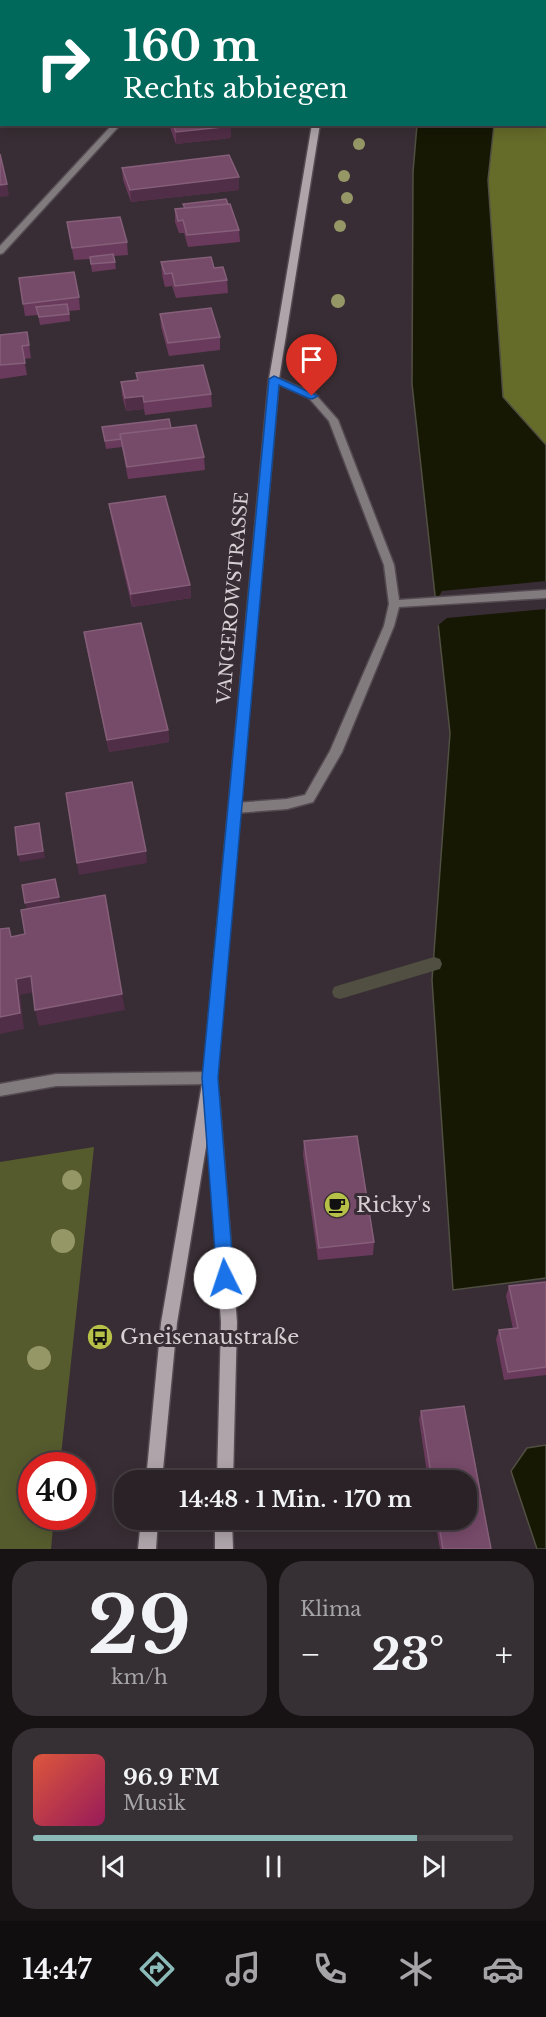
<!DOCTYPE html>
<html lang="de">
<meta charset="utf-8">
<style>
body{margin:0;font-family:"Libre Baskerville",serif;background:#362f33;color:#f1f3f6;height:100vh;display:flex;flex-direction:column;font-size:22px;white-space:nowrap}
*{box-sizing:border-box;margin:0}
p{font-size:20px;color:#a5a4a7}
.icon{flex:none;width:33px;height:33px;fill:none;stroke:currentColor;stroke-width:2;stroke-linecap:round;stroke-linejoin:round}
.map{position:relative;height:1549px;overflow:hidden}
.drawer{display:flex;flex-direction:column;gap:12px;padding:12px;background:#171315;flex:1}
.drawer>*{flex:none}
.hud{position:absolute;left:0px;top:0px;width:546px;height:126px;box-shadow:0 3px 15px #0003,0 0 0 2px #463f44;background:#00695c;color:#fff;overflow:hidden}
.speed{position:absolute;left:18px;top:1452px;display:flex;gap:12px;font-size:30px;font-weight:700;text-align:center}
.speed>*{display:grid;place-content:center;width:78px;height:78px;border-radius:50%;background:#2a2227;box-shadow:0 3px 15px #0003,0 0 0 2px #463f44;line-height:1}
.speed .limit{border:9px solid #d22;background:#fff;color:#111}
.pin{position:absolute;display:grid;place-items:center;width:51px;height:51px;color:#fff;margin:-62px -26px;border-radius:50% 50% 50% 0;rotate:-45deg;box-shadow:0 0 6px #0007}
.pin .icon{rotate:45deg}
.me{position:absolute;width:66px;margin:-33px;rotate:356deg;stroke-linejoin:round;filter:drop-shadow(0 0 4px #0008)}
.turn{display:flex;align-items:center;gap:21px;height:126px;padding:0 24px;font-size:27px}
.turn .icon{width:78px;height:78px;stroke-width:2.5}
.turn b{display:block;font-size:42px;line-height:51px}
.big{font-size:45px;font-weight:700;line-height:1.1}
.drawer .card{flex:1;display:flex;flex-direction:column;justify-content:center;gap:9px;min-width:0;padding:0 21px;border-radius:24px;background:#362f33}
.drawer .dial{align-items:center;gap:0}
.dial b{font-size:78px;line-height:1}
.song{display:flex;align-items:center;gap:18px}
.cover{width:72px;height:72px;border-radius:9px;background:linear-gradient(135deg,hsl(10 70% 55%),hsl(330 70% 35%))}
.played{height:6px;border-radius:3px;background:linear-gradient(90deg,#8bbbb9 80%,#463f44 80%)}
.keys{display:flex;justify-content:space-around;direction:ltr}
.heat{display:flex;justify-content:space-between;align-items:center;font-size:33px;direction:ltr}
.drawer .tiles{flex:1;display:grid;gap:12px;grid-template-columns:1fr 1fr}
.card:last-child{grid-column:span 2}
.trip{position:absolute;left:114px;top:1470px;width:363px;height:60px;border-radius:24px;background:#2a2227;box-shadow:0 3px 15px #0003,0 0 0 2px #463f44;font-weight:700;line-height:60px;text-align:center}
.menu{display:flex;height:96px;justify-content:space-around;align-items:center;background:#110e10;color:#a5a4a7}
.menu .icon{width:42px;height:42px}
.menu .selected{color:#8bbbb9}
.menu b{font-size:27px;color:#f1f3f6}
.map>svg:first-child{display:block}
.green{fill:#565b2e}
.forest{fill:#656b29}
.water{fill:#161804;stroke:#504f42;stroke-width:1.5}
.pier{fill:#382d34}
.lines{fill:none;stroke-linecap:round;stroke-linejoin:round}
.stream{fill:#504f42;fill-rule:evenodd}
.lane-casing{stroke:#544a51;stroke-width:3}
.street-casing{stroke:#544a51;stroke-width:3}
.secondary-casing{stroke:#544a51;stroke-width:3}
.lane{fill:#817b7e;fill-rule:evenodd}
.street{fill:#817b7e;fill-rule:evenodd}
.secondary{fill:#aea4aa;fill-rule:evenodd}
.tree{fill:#969766}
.wall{fill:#6a3a5c}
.shaded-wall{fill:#512e47}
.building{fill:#764a69;stroke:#855f79;stroke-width:1.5}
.route{fill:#1a73e8;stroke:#114b97;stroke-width:1.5}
.labels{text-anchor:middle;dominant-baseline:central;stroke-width:6;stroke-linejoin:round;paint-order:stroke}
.street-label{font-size:18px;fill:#d6cfd3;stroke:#382d34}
.near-poi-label{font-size:21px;fill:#d6cfd3;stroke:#382d34;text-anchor:start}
</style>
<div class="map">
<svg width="546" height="1549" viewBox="0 0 546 1549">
<rect width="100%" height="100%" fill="#382d34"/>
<!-- green -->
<path class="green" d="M 94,1147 L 60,1465 L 32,1466 L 32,1516 L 54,1517 L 51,1549 L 0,1549 L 0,1162 Z"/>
<!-- forest -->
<path class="forest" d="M 517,0 L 546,0 L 546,445 L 503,397 L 488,180 L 494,125 L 544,124 L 544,2 Z"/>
<!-- water -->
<path class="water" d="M 417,125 L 494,125 L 488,180 L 503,397 L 546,445 L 546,1278 L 453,1290 L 432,980 L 450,733 L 412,384 L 413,172 Z
M 546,1445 L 546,1549 L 537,1549 L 511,1471 L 527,1448 Z"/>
<!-- pier -->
<path class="pier" d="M 546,581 L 546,609 L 447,618 L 436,627 L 434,605 L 442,591 Z"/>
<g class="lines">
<!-- stream -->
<path class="stream" d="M 434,957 L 440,959 L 442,964 L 440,969 L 340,999 L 334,997 L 332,992 L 334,987 L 340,985 Z"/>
<!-- lane casing -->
<g class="lane-casing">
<path id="lane" d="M 274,376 L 315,394 L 338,420 L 394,565 L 399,600 L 546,590 L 546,598 L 399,607 L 394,626 L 342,752 L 313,802 L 287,809 L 235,813 L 231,811 L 229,808 L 231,805 L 235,803 L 287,799 L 305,795 L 330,751 L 384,626 L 389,604 L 384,565 L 329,421 L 309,398 L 271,381 L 271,377 Z"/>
</g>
<!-- street casing -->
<g class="street-casing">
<path id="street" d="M 75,0 L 81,0 L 74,2 Z
M 266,0 L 276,0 L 264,2 Z
M 0,120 L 2,120 L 2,124 L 0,124 Z
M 113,124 L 121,124 L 3,253 L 0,254 L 0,246 Z
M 210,1072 L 215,1074 L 217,1078 L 215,1082 L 210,1084 L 56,1086 L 0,1096 L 0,1084 L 56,1074 Z"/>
</g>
<!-- secondary casing -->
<g class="secondary-casing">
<path id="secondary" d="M 324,0 L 330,0 L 330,2 L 324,2 Z
M 312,124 L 320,124 L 279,379 L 215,1092 L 219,1097 L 237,1322 L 233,1480 L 217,1480 L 221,1322 L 208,1135 L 177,1323 L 162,1480 L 146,1480 L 161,1323 L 203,1078 L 269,379 Z
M 141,1520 L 158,1520 L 156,1549 L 138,1549 Z
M 215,1520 L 232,1520 L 233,1549 L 215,1549 Z"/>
</g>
<!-- lane -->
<use href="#lane" class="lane"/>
<!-- street -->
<use href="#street" class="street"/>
<!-- secondary -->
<use href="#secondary" class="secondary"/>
</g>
<!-- trees -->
<g class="tree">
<circle cx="359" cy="144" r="6"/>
<circle cx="344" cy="176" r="6"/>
<circle cx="347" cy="198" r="6"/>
<circle cx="340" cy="226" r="6"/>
<circle cx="338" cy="301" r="7"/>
<circle cx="72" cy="1180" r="10"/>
<circle cx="63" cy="1241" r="12"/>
<circle cx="39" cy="1358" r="12"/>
</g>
<!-- wall -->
<path class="wall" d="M 230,124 L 231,138 L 176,144 L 169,125 Z
M 122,168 L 239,190 L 131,202 L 123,180 Z
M 183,204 L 239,230 L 240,242 L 188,247 L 184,233 L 179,233 L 175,222 L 175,209 L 184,209 Z
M 67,222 L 127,242 L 128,255 L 114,256 L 116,269 L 92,272 L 90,259 L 74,260 Z
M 161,262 L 214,268 L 227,280 L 228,293 L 176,298 L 172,286 L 165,287 L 162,275 Z
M 19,278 L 79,297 L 80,310 L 69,311 L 70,321 L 40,325 L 38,315 L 25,316 Z
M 160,314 L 220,337 L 220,350 L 169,356 L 161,327 Z
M 27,332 L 31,358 L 24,359 L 27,375 L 0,379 L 0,335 Z
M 136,373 L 211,394 L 212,407 L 145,415 L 144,409 L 126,411 L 122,395 L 121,382 L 137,380 Z
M 102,427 L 171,428 L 204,457 L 205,470 L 128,479 L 122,447 L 106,449 Z
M 109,504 L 190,585 L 191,598 L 132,607 L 111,517 Z
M 84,632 L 168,730 L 169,742 L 109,752 L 86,645 Z
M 304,1141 L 374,1242 L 373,1255 L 318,1260 L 303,1155 Z
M 546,1282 L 546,1375 L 504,1380 L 496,1339 L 499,1330 L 513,1329 L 506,1296 L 509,1286 Z
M 464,1406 L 491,1549 L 440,1549 L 435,1520 L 466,1520 L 466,1480 L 428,1480 L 419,1419 L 421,1411 Z"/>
<!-- shaded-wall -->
<path class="shaded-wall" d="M 138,0 L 182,0 L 182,2 L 138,2 Z
M 2,33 L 2,47 L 0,48 L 0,35 Z
M 231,126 L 231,138 L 176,144 L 176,132 Z
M 239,177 L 239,190 L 131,202 L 130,190 Z
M 7,184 L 9,196 L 0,197 L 0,185 Z
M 143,396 L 144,409 L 126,411 L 125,398 Z
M 190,585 L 191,598 L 132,607 L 131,594 Z
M 168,730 L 169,742 L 109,752 L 107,740 Z
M 39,823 L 45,858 L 20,862 L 18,855 Z
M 146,851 L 147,863 L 79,875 L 77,863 Z
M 59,897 L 60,904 L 27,910 L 25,903 Z
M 31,976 L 35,992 L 20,995 L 24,1029 L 0,1034 L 0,1017 L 16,979 Z
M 122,994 L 125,1010 L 39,1026 L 35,1010 Z"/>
<!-- building -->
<path class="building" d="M 0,0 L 35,0 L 34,2 L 2,2 L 2,33 L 0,35 Z
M 173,124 L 230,124 L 231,126 L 176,132 Z
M 0,154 L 7,184 L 0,185 Z
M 229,155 L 239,177 L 130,190 L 122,168 Z
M 226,199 L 228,204 L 185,208 L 183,204 Z
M 230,204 L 239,230 L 187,235 L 183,220 L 178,221 L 175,209 Z
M 120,217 L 127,242 L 72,248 L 67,222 Z
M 113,254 L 115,262 L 91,264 L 90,257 Z
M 211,257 L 214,268 L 223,267 L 227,280 L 175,286 L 172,273 L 165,274 L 161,262 Z
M 74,272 L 79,297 L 23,304 L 19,278 Z
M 67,304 L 69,314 L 39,317 L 36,307 Z
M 211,308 L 220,337 L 168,343 L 160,314 Z
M 27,332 L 29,345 L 22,346 L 25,363 L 0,365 L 0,335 Z
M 203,365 L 211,394 L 144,402 L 143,396 L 125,398 L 121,382 L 138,380 L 136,373 Z
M 169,419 L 171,428 L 120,434 L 121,439 L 105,441 L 102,427 Z
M 196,425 L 204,457 L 127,467 L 120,434 Z
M 165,496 L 190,585 L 131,594 L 109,504 Z
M 141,623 L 168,730 L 107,740 L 84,632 Z
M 132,782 L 146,851 L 77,863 L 66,793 Z
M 39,823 L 43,851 L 18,855 L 15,827 Z
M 55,879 L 59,897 L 25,903 L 22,885 Z
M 105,895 L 122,994 L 35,1010 L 31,976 L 16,979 L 20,1013 L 0,1017 L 0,929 L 9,928 L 11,937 L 25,934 L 21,910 Z
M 357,1136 L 374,1242 L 319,1248 L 304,1141 Z
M 546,1282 L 546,1367 L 508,1372 L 499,1330 L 518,1328 L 509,1286 Z
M 464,1406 L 491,1549 L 443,1549 L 438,1520 L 466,1520 L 466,1480 L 432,1480 L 421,1411 Z"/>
<!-- route -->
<path class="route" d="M 274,376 L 318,396 L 312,399 L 308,398 L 279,385 L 218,1078 L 234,1278 L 232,1284 L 225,1286 L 219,1284 L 217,1278 L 202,1078 L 269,379 Z"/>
<!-- icons -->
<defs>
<g id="cafe-disc" transform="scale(1.35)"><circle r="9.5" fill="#b7c148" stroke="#382d34"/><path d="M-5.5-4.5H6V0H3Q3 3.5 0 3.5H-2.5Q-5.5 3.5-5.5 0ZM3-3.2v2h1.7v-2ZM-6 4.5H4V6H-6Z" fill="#111"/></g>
<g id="bus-disc" transform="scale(1.35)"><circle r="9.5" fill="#b7c148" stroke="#382d34"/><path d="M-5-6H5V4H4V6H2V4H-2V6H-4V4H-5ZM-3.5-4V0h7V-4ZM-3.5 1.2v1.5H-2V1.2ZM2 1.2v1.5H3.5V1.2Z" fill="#111"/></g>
</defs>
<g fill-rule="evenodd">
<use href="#cafe-disc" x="337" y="1205"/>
<use href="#bus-disc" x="100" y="1337"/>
</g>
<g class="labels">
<!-- street labels -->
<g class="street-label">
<text transform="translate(233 598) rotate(-85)">VANGEROWSTRASSE</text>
</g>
<!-- near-poi labels -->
<g class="near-poi-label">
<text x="356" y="1205">Ricky's</text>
<text x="120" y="1337">Gneisenaustraße</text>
</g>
</g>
</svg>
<div class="speed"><div class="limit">40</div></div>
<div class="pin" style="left:312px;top:396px;background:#d93025"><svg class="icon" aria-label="arrive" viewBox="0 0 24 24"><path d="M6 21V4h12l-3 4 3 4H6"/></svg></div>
<svg class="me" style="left:225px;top:1278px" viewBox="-20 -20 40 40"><circle r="19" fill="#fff"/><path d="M0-13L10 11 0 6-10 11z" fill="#1a73e8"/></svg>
<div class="trip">14:48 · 1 Min. · 170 m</div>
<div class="hud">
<div class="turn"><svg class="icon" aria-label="right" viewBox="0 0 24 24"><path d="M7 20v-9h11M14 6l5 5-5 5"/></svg><div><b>160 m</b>Rechts abbiegen</div></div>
</div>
</div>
<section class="drawer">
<div class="tiles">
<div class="card dial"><b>29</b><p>km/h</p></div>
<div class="card"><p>Klima</p>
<div class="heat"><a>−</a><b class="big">23°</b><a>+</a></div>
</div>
<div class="card">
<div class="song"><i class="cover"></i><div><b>96.9 FM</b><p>Musik</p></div></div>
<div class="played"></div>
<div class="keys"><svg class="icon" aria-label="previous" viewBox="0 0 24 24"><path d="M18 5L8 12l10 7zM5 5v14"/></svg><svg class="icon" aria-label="pause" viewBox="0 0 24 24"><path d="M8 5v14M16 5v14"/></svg><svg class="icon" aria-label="next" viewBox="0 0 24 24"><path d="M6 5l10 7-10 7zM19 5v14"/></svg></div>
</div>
</div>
</section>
<nav class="menu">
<b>14:47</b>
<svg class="icon selected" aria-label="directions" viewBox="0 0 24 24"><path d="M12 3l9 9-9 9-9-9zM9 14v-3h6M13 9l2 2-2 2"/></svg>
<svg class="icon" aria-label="music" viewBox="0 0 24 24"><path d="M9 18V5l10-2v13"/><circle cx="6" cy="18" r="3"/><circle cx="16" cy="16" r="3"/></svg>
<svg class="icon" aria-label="phone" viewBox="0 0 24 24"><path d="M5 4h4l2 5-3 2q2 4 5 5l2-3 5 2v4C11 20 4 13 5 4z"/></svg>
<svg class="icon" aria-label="climate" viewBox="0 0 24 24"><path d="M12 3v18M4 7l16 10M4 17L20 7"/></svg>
<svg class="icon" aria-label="car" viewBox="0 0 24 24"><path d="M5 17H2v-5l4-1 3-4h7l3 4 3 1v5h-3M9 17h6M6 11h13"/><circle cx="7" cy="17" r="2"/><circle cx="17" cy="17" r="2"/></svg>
</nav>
